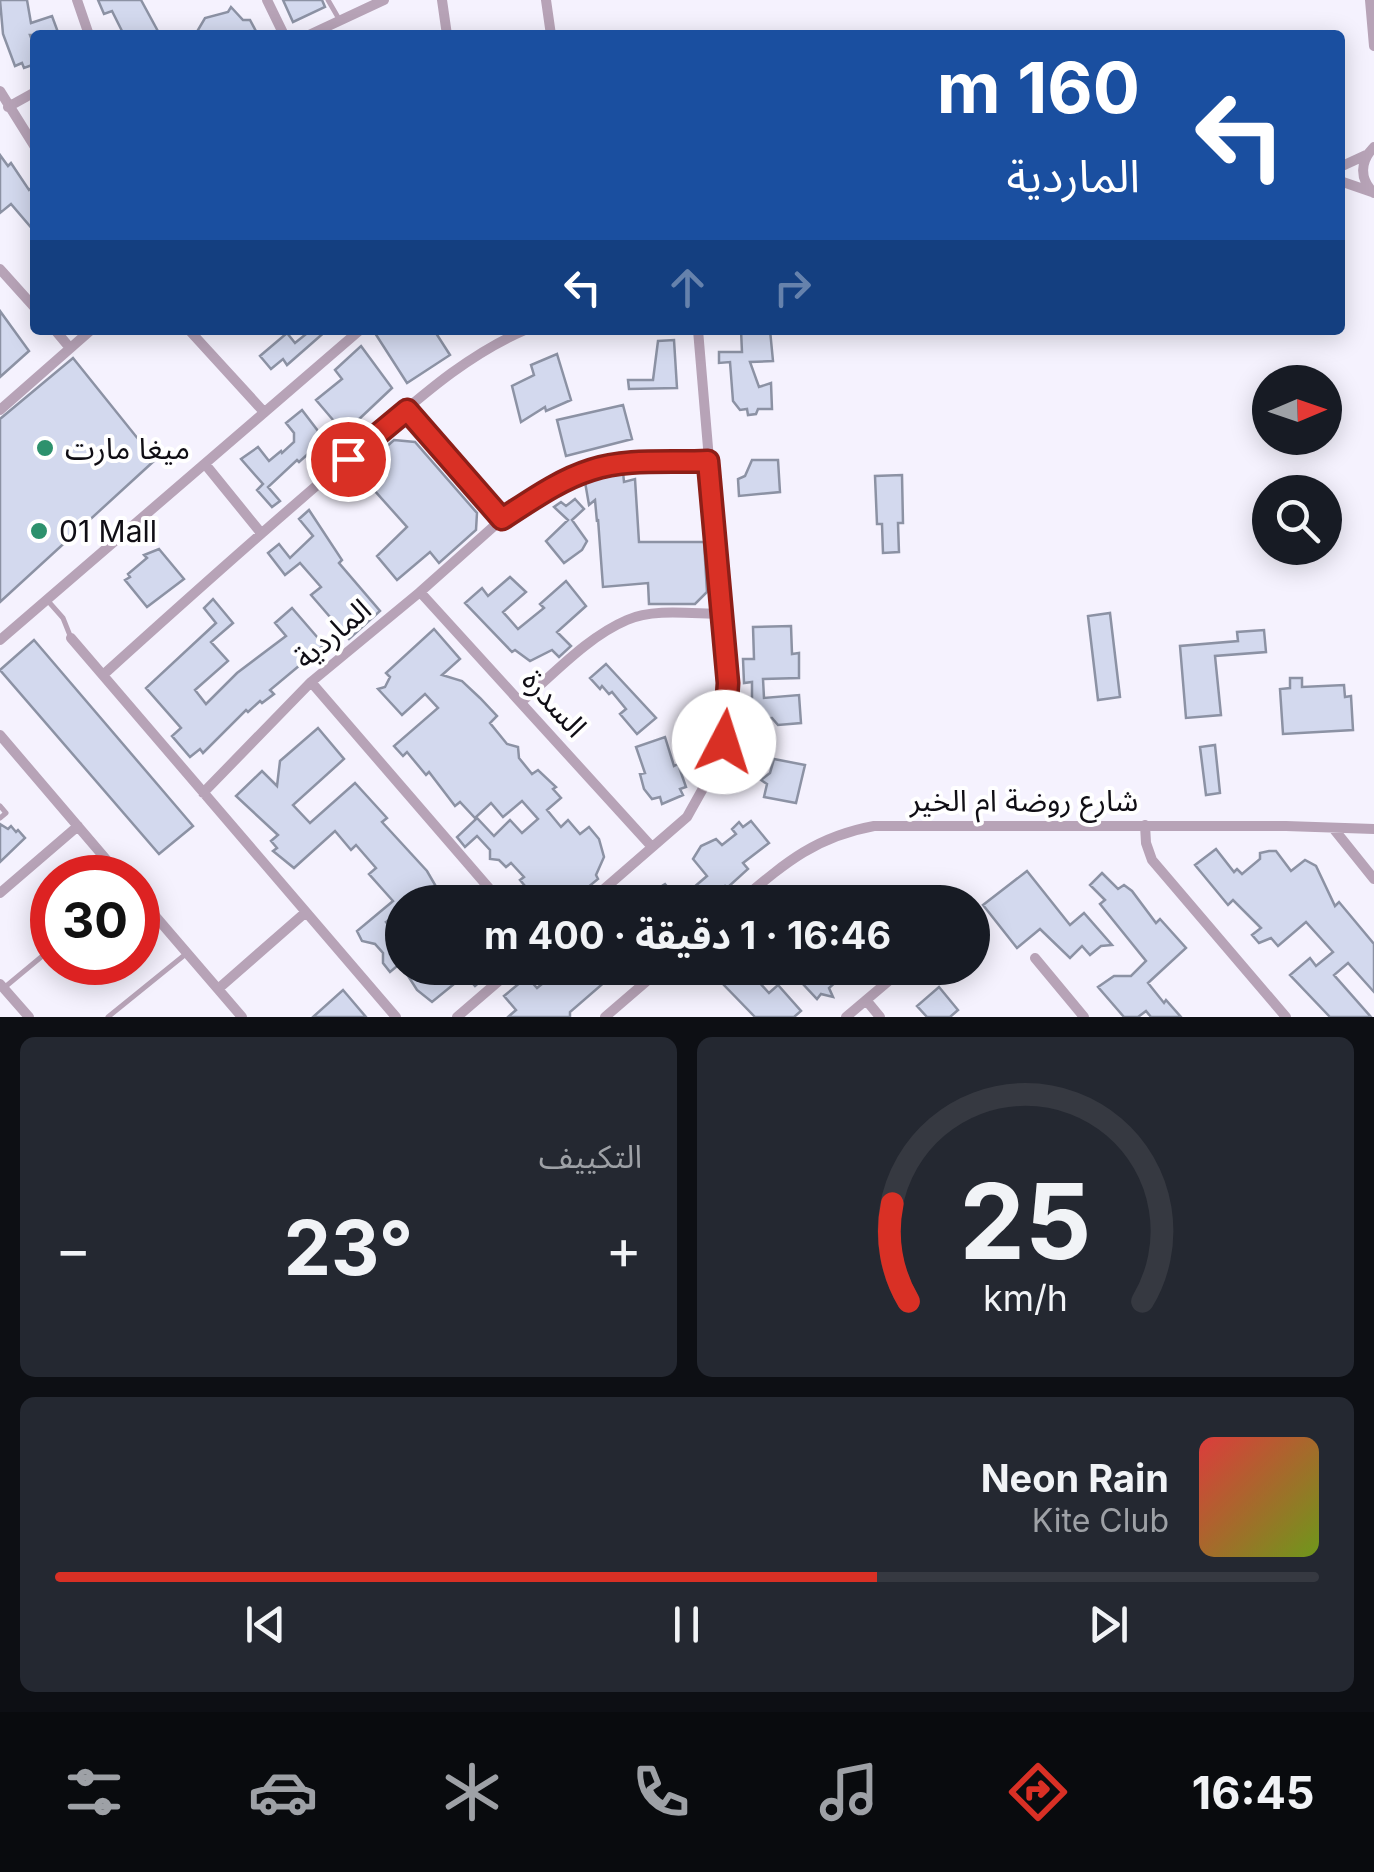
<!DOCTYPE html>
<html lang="ar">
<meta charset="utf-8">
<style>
body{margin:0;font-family:Inter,"Noto Sans Arabic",sans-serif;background:#242831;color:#f1f3f6;direction:rtl;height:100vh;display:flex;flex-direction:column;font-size:38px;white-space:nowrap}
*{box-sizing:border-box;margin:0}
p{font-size:32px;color:#9ea1a6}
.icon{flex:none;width:55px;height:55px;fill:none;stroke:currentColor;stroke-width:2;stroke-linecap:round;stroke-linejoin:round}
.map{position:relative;height:1017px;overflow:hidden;direction:ltr}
.sheet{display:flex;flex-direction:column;gap:20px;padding:20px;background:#0d0f14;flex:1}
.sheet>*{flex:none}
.banner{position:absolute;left:30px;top:30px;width:1315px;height:305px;border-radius:10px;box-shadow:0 5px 25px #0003;direction:rtl;background:#1a4fa0;color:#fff;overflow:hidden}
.needle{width:65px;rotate:88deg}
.buttons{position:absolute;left:1252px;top:365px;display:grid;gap:20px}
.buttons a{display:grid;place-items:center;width:90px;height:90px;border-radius:50%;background:#171b24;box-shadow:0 5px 25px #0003;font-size:50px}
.speed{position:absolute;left:30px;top:855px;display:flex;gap:20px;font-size:50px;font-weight:700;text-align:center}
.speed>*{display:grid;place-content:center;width:130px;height:130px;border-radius:50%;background:#171b24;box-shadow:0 5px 25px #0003;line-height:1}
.speed .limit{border:15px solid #d22;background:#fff;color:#111}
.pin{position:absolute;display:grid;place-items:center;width:85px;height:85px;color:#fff;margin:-42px;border:5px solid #fff;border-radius:50%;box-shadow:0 2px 10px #0007}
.me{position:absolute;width:110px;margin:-55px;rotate:5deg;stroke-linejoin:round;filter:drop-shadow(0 0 8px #0008)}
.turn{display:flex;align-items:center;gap:35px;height:210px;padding:0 40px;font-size:45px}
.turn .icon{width:130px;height:130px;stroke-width:2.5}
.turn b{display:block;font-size:70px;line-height:85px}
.lanes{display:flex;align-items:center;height:95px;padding:0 40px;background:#0003;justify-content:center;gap:50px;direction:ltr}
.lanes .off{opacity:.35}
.big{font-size:75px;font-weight:700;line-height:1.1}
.sheet .tile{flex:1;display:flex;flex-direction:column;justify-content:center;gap:15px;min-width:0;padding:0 35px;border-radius:15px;background:#242831}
.sheet .dial{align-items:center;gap:0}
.dial svg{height:260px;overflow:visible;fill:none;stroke:#363941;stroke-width:7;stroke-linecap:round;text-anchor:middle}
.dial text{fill:#f1f3f6;stroke:none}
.song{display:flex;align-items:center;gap:30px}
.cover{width:120px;height:120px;border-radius:15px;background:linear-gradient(135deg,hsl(0 70% 55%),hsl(80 70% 35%))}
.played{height:10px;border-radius:5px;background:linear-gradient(90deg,#d93025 65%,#363941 65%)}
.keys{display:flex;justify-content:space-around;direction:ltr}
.heat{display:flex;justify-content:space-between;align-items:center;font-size:55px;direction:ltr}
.sheet .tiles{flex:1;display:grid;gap:20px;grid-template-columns:1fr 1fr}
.tile:last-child{grid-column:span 2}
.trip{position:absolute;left:385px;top:885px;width:605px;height:100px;border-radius:50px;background:#171b24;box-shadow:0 5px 25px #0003;font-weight:700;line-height:100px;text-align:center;direction:rtl}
.dock{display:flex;height:160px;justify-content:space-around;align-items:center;background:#090b0e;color:#9ea1a6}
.dock .icon{width:70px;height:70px}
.dock .current{color:#d93025}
.dock b{font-size:45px;color:#f1f3f6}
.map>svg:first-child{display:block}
.building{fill:#d3d9ee;stroke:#8c92a4;stroke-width:2.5}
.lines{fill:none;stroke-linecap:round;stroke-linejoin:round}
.lane{stroke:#b7a3b7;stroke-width:5}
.street{stroke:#b7a3b7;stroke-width:10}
.route-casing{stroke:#8d1f18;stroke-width:25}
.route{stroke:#d93025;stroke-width:18}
.poi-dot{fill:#2d916d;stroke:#fff;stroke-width:4}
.labels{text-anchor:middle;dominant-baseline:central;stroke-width:8;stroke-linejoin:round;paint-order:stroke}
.poi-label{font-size:30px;fill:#100e15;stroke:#fff;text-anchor:start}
.street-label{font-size:30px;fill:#100e15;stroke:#fff}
</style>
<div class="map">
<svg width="1374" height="1017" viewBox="0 0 1374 1017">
<rect width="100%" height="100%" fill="#f5f2fe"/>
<!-- building -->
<path class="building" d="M 0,0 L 27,0 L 31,23 L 52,16 L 59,35 L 30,35 L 35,48 L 35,64 L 24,68 L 22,63 L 15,66 L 3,34 Z
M 98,0 L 141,0 L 160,35 L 124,35 L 112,11 L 104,14 Z
M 283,0 L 322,0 L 325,7 L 293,22 Z
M 231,7 L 243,20 L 250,20 L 258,35 L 195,35 L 205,18 L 228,12 Z
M 0,155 L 8,166 L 11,163 L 29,190 L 35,185 L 35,232 L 11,204 L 0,213 Z
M 0,311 L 29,351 L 0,377 Z
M 311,330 L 327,330 L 287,365 L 283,359 L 271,369 L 260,356 L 287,333 L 295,343 Z
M 373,330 L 434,330 L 450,355 L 407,383 Z
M 741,330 L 770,330 L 773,361 L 750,362 L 759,387 L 771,383 L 772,409 L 758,409 L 756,414 L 748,415 L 747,409 L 740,410 L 733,401 L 730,362 L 719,363 L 719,352 L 742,352 Z
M 674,340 L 677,388 L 629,389 L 628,380 L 653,380 L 658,341 Z
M 361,346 L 392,388 L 356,422 L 362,430 L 351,441 L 316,400 L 342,379 L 335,370 Z
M 557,354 L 571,400 L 546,411 L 545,407 L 521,422 L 512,386 L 534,375 L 531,365 Z
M 73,358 L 155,460 L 0,602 L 0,419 Z
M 623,405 L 632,439 L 566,456 L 557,420 Z
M 302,410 L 318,431 L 317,446 L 299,462 L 297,460 L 268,487 L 280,501 L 272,507 L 257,490 L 263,484 L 241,459 L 258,447 L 269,461 L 281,451 L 282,453 L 294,442 L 294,433 L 286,423 Z
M 394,440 L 415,442 L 477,513 L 476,530 L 439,563 L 430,552 L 397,580 L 377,556 L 407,527 L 358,472 Z
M 752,460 L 778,460 L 780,492 L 739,496 L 738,479 L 745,476 Z
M 623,472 L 624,482 L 635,479 L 639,542 L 704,542 L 707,592 L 695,604 L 649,604 L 648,583 L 603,587 L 598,519 L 597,522 L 595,500 L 589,505 L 585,482 Z
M 902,475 L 903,523 L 898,523 L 899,552 L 883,553 L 882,524 L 877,524 L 875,476 Z
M 575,499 L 584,509 L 572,520 L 587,541 L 582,550 L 564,563 L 546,541 L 568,520 L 554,507 L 561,502 L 566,506 Z
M 309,510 L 342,560 L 339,563 L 380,611 L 349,639 L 311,595 L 321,587 L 300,563 L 285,575 L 268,553 L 279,544 L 290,558 L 313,536 L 299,519 Z
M 159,549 L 184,579 L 147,607 L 125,580 L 130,577 L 128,574 L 147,558 L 144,555 Z
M 510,577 L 526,592 L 503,612 L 518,629 L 544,608 L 540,604 L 566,581 L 586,606 L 557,632 L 571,646 L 559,657 L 552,650 L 530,661 L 515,650 L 512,652 L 465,603 L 482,588 L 488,596 Z
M 213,599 L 233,623 L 211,642 L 228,661 L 195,690 L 206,704 L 237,673 L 286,636 L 275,623 L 292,608 L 324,645 L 270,690 L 274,694 L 262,703 L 260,701 L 248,712 L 246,710 L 203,753 L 200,749 L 190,757 L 172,736 L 181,728 L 146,688 L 216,623 L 204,608 Z
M 1110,613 L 1120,697 L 1098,700 L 1088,616 Z
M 791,626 L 792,654 L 799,653 L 799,678 L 763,679 L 764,698 L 799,695 L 801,723 L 778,725 L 772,718 L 752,719 L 752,682 L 744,683 L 743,659 L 754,659 L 753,627 Z
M 434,629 L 460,659 L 442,675 L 462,681 L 480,698 L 497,716 L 490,723 L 507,744 L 518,747 L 519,758 L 532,774 L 538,770 L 556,787 L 553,789 L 561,798 L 547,810 L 561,827 L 568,820 L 580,834 L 589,827 L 599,839 L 604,857 L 596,875 L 598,879 L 570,902 L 554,902 L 547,894 L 535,898 L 520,880 L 524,877 L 511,863 L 506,867 L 499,860 L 490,859 L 490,850 L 477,836 L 465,847 L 457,837 L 477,818 L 494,836 L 510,820 L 522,833 L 538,819 L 522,801 L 503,817 L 491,803 L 475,818 L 460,802 L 455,806 L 429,772 L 426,775 L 407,752 L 403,756 L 394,746 L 438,708 L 425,694 L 402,715 L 378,689 L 385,687 L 390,677 L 386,673 Z
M 1264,630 L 1266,652 L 1215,656 L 1221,715 L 1186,718 L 1180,646 L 1238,641 L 1237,632 Z
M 34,640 L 193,826 L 159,854 L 0,670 Z
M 606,664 L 656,718 L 637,734 L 620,714 L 626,709 L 612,692 L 609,694 L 602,686 L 600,689 L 590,678 Z
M 1290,678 L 1302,678 L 1302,687 L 1344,685 L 1345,697 L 1351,696 L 1353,730 L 1283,734 L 1280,689 L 1290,688 Z
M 318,728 L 344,759 L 293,805 L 310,823 L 355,783 L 387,818 L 382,822 L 427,871 L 445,902 L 402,902 L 402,911 L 386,922 L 402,943 L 402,962 L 390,972 L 383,963 L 383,953 L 375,944 L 362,941 L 357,931 L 393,901 L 369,874 L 376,868 L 356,845 L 351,850 L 335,831 L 294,868 L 273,851 L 277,848 L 271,841 L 278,835 L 236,796 L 262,771 L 277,786 L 280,761 Z
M 665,737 L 674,766 L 678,764 L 686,787 L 680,789 L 683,795 L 662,804 L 660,797 L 652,799 L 644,789 L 640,774 L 645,773 L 636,747 Z
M 1215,745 L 1220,793 L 1206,795 L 1200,747 Z
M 774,759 L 805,765 L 796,803 L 764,797 L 767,784 L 761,780 L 770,773 Z
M 751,821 L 769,843 L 743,863 L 748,869 L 727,888 L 725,886 L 705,902 L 649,902 L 647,895 L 665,884 L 679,900 L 707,876 L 693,859 L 701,846 L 716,839 L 722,845 L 736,834 L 732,829 L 739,822 L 743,827 Z
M 0,824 L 8,829 L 11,826 L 16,832 L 18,830 L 25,838 L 0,862 Z
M 1216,849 L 1234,872 L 1237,869 L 1242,874 L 1260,859 L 1260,853 L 1269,851 L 1276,851 L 1291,871 L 1305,860 L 1316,866 L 1335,906 L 1339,902 L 1374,944 L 1374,992 L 1348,963 L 1334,975 L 1371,1017 L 1330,1017 L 1290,975 L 1310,958 L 1316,966 L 1333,952 L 1306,922 L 1278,946 L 1271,938 L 1259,943 L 1252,935 L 1261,928 L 1233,900 L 1228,905 L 1195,865 Z
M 1027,871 L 1070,925 L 1084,913 L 1112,945 L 1101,946 L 1090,955 L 1082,946 L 1070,958 L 1040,929 L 1017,948 L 983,905 Z
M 1102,873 L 1118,889 L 1124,885 L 1132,891 L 1156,923 L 1160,919 L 1186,948 L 1148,983 L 1164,1003 L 1166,1000 L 1181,1017 L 1151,1017 L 1146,1011 L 1138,1017 L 1124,1017 L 1098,987 L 1114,976 L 1131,976 L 1146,961 L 1100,904 L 1105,900 L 1090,885 Z
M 403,968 L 496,968 L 475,986 L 465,975 L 432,1002 L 417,990 Z
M 562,968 L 608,968 L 614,974 L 570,1012 L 570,1017 L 508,1017 L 516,1010 L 504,996 L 527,977 L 537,988 Z
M 733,968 L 746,968 L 769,993 L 778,985 L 801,1011 L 794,1017 L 755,1017 L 721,982 Z
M 788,968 L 830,968 L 839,979 L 829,988 L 833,997 L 821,994 L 817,999 Z
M 939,987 L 958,1010 L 950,1017 L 927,1017 L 917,1006 Z
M 343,990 L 366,1017 L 313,1017 Z"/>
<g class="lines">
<!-- lane -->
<path class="lane" d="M 328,0 L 339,19
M 48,601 L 63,618 L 71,638
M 0,806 L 6,813 L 0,818
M 5,987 L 52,948
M 108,1017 L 187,953"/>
<!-- street -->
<path class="street" d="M 77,0 L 89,35
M 267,0 L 284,35
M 442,0 L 447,35
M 546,0 L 551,35
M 1370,0 L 1374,46
M 309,35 L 384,0
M 0,91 L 35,147
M 8,107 L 35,92
M 1374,147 C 1360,161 1359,179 1374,193
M 1340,167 L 1366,155
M 1340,181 L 1372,192
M 0,269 L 35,308
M 55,330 L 70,348
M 189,330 L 264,412
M 0,410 L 91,330
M 407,410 L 502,519
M 205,464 L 261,533
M 420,592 L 652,847
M 71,638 L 396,1017
M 0,640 L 360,330
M 103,675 C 187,599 271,524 357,451 C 411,406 460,358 525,330
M 311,682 L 501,902
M 521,702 C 553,675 587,637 627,620 C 654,608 693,614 722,614
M 0,735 L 122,878
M 203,793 L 311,682 L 420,592 L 502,519 L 567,479 L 594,469 L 623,463 L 709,461
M 1145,825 L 1146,843 L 1152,860 L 1286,1017
M 1333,828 L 1374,879
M 0,893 L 78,826
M 138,896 L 242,1017
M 589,902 L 687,817 L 715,767 L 724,742 L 728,683 L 698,330
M 739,902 C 784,864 814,837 874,826 L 1286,826 L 1374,829
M 1035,958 L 1084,1017
M 0,984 L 29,1017
M 218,989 L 306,912
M 866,1000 L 880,1017
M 457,1017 L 514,968
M 605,1017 L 662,968
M 846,1017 L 904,968"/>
</g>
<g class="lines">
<!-- route casing -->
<g class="route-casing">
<path id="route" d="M 348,459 L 407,410 L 502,519 C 530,501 559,480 591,470 C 628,458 670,463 708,461 L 728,683 L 724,742"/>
</g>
<!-- route -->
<use href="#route" class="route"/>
</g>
<!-- markers -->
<g class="poi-dot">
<circle cx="45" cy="448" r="10"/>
<circle cx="39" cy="531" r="10"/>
</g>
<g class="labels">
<!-- poi labels -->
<g class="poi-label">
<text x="65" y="448">ميغا مارت</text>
<text x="59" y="531">01 Mall</text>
</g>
<!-- street labels -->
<g class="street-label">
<text transform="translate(332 633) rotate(-40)">الماردية</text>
<text transform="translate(555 703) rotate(48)">السدرة</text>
<text x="1024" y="800">شارع روضة ام الخير</text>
</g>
</g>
</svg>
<div class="buttons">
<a><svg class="needle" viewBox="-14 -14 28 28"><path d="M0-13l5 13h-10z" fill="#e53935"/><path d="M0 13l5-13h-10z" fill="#9ea1a6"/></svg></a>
<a><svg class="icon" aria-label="search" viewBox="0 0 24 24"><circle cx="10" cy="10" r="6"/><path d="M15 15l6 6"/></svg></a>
</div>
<div class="speed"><div class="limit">30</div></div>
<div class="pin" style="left:348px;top:459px;background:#d93025"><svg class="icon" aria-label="arrive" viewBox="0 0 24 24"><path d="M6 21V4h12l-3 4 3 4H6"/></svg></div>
<svg class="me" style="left:724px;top:742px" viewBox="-20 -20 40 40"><circle r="19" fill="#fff"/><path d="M0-13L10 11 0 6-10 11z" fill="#d93025"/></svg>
<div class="trip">16:46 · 1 دقيقة · 400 m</div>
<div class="banner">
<div class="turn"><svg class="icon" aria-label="left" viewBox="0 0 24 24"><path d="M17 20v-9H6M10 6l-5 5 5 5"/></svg><div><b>160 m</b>الماردية</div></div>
<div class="lanes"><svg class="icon" aria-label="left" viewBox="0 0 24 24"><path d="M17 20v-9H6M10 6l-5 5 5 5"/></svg><svg class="icon off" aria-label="ahead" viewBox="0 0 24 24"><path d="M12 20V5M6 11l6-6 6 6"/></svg><svg class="icon off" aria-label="right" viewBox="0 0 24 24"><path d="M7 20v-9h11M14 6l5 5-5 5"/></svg></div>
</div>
</div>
<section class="sheet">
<div class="tiles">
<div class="tile dial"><svg viewBox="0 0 100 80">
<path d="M14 69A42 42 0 1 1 86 69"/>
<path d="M14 69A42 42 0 0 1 9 39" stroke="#d93025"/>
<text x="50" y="56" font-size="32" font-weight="700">25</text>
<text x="50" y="72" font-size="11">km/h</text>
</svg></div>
<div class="tile"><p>التكييف</p>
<div class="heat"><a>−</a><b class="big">23°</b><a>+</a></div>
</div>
<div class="tile">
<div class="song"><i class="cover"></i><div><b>Neon Rain</b><p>Kite Club</p></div></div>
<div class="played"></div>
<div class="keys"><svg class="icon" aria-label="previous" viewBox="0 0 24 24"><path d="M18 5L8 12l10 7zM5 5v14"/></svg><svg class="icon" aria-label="pause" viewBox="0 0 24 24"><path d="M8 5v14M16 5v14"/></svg><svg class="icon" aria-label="next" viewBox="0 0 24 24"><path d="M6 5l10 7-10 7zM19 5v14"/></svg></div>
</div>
</div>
</section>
<nav class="dock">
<b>16:45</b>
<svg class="icon current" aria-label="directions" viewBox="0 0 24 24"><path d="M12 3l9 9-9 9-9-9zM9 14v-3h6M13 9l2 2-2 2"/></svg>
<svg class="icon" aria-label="music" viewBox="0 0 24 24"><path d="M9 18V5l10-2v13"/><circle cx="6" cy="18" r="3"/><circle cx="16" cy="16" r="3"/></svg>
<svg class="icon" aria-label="phone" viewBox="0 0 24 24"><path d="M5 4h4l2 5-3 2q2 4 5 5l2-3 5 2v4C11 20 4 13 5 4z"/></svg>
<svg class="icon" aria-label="climate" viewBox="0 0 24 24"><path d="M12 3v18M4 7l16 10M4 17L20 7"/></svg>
<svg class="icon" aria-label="car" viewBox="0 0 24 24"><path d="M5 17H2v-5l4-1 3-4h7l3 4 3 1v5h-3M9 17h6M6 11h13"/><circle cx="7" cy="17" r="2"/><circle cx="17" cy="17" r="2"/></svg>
<svg class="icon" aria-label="filters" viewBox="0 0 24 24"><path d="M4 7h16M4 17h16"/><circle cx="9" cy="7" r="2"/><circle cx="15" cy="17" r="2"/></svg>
</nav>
